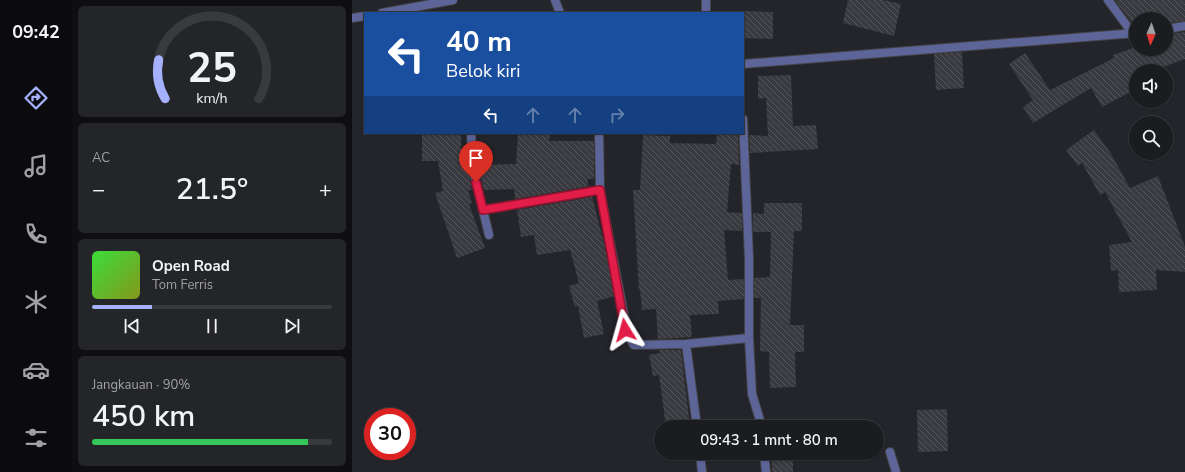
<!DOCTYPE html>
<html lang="id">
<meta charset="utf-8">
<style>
body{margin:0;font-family:"Nunito Sans",sans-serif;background:#242529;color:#f1f3f6;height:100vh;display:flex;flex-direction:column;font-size:15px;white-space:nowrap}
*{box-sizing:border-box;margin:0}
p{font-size:13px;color:#a0a1a5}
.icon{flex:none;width:22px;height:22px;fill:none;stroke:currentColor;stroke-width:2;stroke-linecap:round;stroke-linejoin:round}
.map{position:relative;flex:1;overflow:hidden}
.drawer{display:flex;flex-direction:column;gap:6px;padding:6px;background:#0f0f12;width:280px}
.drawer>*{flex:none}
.banner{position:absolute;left:12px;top:12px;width:380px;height:122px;border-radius:0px;box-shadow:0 1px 3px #0004,0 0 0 1px #393a3e;background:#1a4fa0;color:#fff;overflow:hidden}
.needle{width:26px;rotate:183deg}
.fabs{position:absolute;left:777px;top:12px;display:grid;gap:8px}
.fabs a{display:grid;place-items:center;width:44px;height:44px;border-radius:50%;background:#1b1c20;box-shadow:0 1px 3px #0004,0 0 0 1px #393a3e;font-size:20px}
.speed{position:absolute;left:12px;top:408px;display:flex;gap:8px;font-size:20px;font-weight:700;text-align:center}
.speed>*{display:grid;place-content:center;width:52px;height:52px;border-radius:50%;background:#1b1c20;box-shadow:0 1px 3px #0004,0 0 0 1px #393a3e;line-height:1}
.speed .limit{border:6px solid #d22;background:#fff;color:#111}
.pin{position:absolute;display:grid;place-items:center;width:34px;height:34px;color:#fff;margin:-41px -17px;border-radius:50% 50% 50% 0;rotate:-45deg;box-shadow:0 0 4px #0007}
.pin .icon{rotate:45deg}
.me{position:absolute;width:44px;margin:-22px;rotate:352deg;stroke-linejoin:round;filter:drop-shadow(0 0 3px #0008)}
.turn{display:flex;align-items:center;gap:14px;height:84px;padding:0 16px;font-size:18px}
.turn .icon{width:52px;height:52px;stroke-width:2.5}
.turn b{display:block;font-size:28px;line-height:34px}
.lanes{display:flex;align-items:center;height:38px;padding:0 16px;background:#0003;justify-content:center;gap:20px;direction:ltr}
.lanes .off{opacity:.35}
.big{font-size:30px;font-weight:600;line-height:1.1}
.drawer .widget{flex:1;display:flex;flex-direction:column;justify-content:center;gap:6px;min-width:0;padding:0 14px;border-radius:6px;background:#242529}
.drawer .dial{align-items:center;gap:0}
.dial svg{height:104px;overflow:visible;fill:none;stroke:#393a3e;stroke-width:7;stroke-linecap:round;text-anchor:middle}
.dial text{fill:#f1f3f6;stroke:none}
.song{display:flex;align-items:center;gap:12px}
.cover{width:48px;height:48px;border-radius:6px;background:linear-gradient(135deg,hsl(120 70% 55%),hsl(70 70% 35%))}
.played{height:4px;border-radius:2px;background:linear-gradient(90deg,#a5b1fc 25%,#393a3e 25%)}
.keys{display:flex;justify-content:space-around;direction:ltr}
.heat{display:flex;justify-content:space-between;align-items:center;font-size:22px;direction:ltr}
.charge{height:6px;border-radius:3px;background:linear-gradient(90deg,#34c759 90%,#393a3e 0)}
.trip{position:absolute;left:302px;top:420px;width:230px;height:40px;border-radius:20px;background:#1b1c20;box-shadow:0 1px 3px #0004,0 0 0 1px #393a3e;font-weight:600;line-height:40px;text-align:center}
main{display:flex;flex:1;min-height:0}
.menu{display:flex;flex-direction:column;width:72px;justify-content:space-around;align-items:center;background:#0b0b0d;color:#a0a1a5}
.menu .icon{width:28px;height:28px}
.menu .current{color:#a5b1fc}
.menu b{font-size:18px;color:#f1f3f6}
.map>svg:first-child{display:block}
.building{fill:url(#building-back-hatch)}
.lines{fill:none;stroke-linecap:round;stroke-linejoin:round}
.street-casing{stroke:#424348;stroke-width:10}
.street{stroke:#5d6598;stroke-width:8}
.route-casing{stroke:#92132f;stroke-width:10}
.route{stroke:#e11d48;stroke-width:7}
</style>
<main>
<nav class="menu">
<b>09:42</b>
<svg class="icon current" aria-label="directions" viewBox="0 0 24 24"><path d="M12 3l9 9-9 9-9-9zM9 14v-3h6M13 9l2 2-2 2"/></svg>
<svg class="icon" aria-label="music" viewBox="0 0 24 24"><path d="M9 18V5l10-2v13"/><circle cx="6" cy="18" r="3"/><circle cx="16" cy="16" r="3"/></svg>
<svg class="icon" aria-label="phone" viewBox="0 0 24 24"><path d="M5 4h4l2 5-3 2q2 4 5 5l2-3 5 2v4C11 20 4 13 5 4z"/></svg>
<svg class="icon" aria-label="climate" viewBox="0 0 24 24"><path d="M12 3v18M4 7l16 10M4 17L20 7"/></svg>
<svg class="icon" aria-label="car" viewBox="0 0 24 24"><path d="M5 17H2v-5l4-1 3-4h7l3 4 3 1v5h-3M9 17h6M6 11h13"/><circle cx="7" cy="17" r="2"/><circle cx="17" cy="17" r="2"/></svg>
<svg class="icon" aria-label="filters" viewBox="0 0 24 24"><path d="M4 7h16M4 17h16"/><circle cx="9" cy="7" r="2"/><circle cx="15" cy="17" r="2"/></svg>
</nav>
<section class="drawer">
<div class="widget dial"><svg viewBox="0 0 100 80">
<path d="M14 69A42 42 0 1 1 86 69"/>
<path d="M14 69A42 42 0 0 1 9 39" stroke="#a5b1fc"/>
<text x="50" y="56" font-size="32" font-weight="700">25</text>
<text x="50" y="72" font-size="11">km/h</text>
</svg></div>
<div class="widget"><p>AC</p>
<div class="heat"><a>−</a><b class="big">21.5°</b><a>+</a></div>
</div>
<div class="widget">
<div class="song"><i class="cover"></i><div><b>Open Road</b><p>Tom Ferris</p></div></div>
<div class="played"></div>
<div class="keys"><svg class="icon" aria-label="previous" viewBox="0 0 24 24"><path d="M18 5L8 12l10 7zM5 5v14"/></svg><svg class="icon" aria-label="pause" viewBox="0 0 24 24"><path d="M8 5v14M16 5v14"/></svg><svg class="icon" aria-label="next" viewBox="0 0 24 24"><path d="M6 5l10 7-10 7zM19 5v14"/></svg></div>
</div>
<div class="widget"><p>Jangkauan · 90%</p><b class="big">450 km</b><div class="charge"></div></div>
</section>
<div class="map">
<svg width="833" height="472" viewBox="0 0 833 472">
<defs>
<pattern id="building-back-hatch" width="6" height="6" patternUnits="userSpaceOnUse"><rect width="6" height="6" fill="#393a40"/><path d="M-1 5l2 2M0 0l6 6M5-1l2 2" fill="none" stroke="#55565b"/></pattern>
</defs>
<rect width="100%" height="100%" fill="#24252b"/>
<!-- building -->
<path class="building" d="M 496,0 L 531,0 L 549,4 L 542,36 L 491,23 Z
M 763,0 L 833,0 L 833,21 L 814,23 L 814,19 L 784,19 L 784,28 Z
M 391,11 L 421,12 L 421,39 L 391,38 Z
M 833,32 L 833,59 L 800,71 L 784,71 L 784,89 L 750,107 L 739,88 L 681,123 L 671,107 L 681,100 L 657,64 L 673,53 L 698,90 L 762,58 L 761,55 L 784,47 L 784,49 L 814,49 L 814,34 Z
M 610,52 L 612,88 L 584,90 L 582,54 Z
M 439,75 L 441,126 L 464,125 L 466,149 L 398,153 L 397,135 L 416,136 L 414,98 L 406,99 L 406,76 Z
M 742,130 L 758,152 L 778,188 L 806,176 L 833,247 L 833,272 L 804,270 L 805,290 L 767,292 L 766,270 L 759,271 L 757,245 L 780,242 L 753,192 L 748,195 L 730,163 L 726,166 L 714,150 Z
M 70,133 L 109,133 L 109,162 L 115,161 L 120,190 L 116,190 L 120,203 L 117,204 L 133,248 L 105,258 L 83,193 L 91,191 L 86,161 L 70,161 Z
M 166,133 L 198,133 L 197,141 L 242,141 L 242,179 L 235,179 L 237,186 L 163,199 L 162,189 L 132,190 L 126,165 L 164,164 Z
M 365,134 L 386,135 L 387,165 L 379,164 L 375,212 L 390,213 L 390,231 L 372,230 L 376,280 L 392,279 L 392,299 L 366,301 L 367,314 L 338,315 L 340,337 L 306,339 L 304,309 L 290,310 L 288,289 L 287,290 L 281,190 L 288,190 L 291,135 L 318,136 L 318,143 L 364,144 Z
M 240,197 L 252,243 L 263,296 L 245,301 L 252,334 L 232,338 L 226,306 L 223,307 L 217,286 L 227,283 L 218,250 L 185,255 L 182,235 L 169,237 L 165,210 Z
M 412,203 L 450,203 L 450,231 L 442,231 L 438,325 L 452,325 L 452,352 L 443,352 L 444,387 L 418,388 L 417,352 L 408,351 L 409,298 L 402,298 L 402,278 L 418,277 L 419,232 L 401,232 L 401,213 L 412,214 Z
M 307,350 L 329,350 L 338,427 L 314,427 L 307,375 L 301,376 L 297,355 L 308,353 Z
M 595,409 L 596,451 L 566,452 L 565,410 Z
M 369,422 L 403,423 L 403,427 L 369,427 Z
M 368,453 L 402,453 L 402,461 L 368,459 Z
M 420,453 L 441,453 L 441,472 L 420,472 Z"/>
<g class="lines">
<!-- street casing -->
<g class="street-casing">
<path id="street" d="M 203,0 L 208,13
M 756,0 L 781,34
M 30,13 L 101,0
M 354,13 L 354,0
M 0,18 L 13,16
M 814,29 L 833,26
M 391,64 L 784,33
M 391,119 L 397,259 L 397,338
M 119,133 L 121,169 L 137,235
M 247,133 L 248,190 L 276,336 L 282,345 L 334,344 L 397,338 L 400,394 L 410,427
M 131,210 L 248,190
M 334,344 L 345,427
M 538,452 L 544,472
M 348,453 L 350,472
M 412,453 L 414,472"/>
</g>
<!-- street -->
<use href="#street" class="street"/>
</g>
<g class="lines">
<!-- route casing -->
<g class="route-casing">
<path id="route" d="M 124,182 L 131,210 L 248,190 L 273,330"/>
</g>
<!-- route -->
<use href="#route" class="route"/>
</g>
</svg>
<div class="fabs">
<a><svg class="needle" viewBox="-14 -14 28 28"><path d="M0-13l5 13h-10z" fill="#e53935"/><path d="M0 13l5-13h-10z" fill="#a0a1a5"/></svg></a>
<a><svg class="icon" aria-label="sound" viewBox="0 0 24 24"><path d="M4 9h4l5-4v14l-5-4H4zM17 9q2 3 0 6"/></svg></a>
<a><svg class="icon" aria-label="search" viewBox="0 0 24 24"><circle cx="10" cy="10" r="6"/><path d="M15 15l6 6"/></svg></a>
</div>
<div class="speed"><div class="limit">30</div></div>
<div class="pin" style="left:124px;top:182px;background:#d93025"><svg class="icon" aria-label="arrive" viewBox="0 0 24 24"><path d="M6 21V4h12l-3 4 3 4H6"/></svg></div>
<svg class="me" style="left:273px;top:330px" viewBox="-20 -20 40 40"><path d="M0-17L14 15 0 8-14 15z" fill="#e11d48" stroke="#fff" stroke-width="4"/></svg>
<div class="trip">09:43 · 1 mnt · 80 m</div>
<div class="banner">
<div class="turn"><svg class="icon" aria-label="left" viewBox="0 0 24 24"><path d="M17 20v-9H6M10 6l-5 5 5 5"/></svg><div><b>40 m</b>Belok kiri</div></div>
<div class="lanes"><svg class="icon" aria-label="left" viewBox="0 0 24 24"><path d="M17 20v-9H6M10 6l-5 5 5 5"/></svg><svg class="icon off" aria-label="ahead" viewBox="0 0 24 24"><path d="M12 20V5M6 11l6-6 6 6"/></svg><svg class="icon off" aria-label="ahead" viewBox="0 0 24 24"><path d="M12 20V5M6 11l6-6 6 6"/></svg><svg class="icon off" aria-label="right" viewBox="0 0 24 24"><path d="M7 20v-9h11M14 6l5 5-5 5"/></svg></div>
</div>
</div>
</main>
